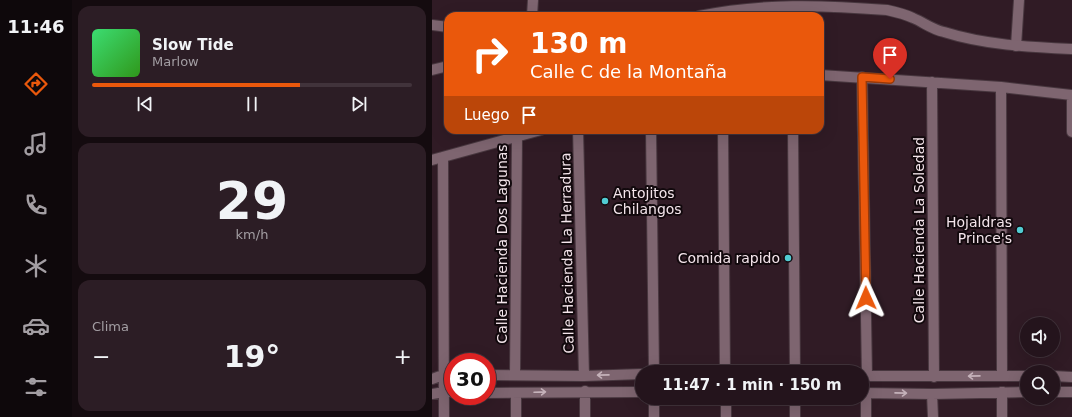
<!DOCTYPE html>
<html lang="es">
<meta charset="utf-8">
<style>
body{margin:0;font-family:"DejaVu Sans",sans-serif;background:#2c1d25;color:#f1f3f6;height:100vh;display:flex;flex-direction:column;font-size:15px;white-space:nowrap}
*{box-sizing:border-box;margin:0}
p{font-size:13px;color:#a39ea3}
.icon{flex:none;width:22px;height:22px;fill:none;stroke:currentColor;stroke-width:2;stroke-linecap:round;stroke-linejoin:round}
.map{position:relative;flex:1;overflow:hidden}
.side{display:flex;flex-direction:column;gap:6px;padding:6px;background:#140b0f;width:360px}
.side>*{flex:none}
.top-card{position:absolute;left:12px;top:12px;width:380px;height:122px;border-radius:12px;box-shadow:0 4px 16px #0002,0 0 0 1px #41333b;background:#ea580c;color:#fff;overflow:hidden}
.tools{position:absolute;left:588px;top:317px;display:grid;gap:8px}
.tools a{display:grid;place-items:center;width:40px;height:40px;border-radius:50%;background:#24141c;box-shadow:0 4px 16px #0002,0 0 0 1px #41333b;font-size:20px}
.speed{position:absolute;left:12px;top:353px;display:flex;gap:8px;font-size:20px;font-weight:700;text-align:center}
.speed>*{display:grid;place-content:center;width:52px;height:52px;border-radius:50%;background:#24141c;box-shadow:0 4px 16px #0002,0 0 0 1px #41333b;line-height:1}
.speed .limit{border:6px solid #d22;background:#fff;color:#111}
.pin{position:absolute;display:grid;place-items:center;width:34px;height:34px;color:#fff;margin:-41px -17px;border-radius:50% 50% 50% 0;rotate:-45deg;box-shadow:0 0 4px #0007}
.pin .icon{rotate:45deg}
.me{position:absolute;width:44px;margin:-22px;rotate:359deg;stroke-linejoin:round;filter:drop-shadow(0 0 3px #0008)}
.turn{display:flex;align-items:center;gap:14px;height:84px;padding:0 20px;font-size:18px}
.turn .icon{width:52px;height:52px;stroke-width:2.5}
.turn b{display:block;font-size:28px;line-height:34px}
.then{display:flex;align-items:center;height:38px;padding:0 20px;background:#0003;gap:8px;font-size:15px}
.big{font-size:30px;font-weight:700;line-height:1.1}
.side .tile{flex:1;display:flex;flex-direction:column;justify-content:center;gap:6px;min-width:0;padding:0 14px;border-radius:12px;background:#2c1d25}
.side .dial{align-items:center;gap:0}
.dial b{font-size:52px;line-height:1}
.song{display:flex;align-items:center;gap:12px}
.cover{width:48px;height:48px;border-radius:6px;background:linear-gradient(135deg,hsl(140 70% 55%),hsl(110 70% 35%))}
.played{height:4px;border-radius:2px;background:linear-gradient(90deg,#ea580c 65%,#41333b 65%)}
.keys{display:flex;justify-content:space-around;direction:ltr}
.heat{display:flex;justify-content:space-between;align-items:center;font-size:22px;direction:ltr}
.trip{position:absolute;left:203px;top:365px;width:234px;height:40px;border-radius:20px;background:#24141c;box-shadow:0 4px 16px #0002,0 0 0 1px #41333b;font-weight:700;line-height:40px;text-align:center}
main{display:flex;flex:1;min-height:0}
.dock{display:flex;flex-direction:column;width:72px;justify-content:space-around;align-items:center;background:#0e080b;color:#a39ea3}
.dock .icon{width:28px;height:28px}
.dock .current{color:#ea580c}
.dock b{font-size:18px;color:#f1f3f6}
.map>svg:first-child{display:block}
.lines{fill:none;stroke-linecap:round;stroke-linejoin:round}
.minor-casing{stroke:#48373f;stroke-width:12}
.tertiary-casing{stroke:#48373f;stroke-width:12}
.minor{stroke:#7e6570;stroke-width:10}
.tertiary{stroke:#7e6570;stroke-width:10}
.oneway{stroke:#c5b2ba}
.route-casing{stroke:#983908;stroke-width:10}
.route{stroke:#ea580c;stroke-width:7}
.poi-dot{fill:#51ccd3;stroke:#12090d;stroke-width:1.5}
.labels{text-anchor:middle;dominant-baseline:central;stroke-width:4;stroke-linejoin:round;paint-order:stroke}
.poi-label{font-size:14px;fill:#f4e5eb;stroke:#12090d;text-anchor:end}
.street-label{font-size:14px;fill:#f4e5eb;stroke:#12090d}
</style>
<main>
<nav class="dock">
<b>11:46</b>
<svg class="icon current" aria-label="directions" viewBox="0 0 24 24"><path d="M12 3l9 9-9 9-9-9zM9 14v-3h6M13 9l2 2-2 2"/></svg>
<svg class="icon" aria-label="music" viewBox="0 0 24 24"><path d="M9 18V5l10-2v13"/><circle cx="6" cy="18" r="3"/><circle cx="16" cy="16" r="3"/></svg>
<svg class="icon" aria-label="phone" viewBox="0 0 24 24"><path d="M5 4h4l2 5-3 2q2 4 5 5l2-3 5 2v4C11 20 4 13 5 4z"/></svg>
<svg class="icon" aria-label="climate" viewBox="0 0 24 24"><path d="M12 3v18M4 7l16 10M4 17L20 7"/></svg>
<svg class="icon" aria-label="car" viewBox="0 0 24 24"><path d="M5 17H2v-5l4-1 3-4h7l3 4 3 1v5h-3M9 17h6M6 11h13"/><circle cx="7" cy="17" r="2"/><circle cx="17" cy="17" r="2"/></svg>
<svg class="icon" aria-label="filters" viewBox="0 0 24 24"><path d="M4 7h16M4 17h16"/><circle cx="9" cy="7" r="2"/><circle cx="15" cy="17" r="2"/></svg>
</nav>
<section class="side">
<div class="tile">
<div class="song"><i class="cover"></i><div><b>Slow Tide</b><p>Marlow</p></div></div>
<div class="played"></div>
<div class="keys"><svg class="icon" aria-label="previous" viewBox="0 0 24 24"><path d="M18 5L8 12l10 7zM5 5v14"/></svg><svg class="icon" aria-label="pause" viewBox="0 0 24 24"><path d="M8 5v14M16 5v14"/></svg><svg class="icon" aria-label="next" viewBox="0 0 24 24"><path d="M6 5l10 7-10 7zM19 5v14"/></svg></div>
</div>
<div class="tile dial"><b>29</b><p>km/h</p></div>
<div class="tile"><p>Clima</p>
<div class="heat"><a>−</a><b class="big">19°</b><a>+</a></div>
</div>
</section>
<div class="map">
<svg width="640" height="417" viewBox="0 0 640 417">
<rect width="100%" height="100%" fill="#301b25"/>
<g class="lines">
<!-- minor casing -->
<g class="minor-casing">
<path id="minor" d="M 100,16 L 101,0
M 0,25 L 16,27
M 584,46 L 587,0
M 388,75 L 569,87 L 640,95
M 430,77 L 435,376
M 500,82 L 502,377
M 569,87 L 570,376
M 640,95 L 640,132
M 146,130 L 152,376
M 219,130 L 222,372
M 291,130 L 293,372
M 361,130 L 363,372
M 11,157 L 12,417
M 0,160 L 109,130
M 55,375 L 152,376 L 210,374
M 83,375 L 85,137
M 430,376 L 595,376
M 621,376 L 640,377
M 0,379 L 11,375 L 21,375
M 153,391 L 153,417
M 621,392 L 640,392
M 55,393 L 210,392
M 84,393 L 84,417
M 430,393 L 500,394 L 595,392
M 0,394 L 12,392 L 21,392
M 500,394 L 501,417
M 222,398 L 222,417
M 294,398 L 294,417
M 363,417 L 363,398
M 434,417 L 434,393
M 570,417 L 570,392"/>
</g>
<!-- tertiary casing -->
<g class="tertiary-casing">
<path id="tertiary" d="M 267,16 C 330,3 391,5 455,10 C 464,12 473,14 481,18 C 493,23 499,29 512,32 C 553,45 597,47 640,49
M 0,70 L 16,66"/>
</g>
<!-- minor -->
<use href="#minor" class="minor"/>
<!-- tertiary -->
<use href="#tertiary" class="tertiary"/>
</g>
<!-- one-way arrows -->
<defs><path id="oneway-shaft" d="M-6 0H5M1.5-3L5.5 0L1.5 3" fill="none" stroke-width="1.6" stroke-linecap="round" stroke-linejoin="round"/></defs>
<g class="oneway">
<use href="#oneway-shaft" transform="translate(171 375) rotate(179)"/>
<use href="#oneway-shaft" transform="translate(542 376) rotate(179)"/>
<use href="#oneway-shaft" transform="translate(108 392) rotate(-2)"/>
<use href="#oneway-shaft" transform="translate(469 393) rotate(1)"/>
</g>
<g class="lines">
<!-- route casing -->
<g class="route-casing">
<path id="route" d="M 434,298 L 430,77 L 458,79"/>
</g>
<!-- route -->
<use href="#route" class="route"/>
</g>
<!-- markers -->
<g class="poi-dot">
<circle cx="173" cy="201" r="4"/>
<circle cx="588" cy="230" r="4"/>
<circle cx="356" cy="258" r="4"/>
</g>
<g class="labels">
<!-- poi labels -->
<g class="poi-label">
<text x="181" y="193" text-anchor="start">Antojitos<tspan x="181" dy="16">Chilangos</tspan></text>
<text x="580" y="222">Hojaldras<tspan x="580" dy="16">Prince's</tspan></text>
<text x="348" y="258">Comida rapido</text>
</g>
<!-- street labels -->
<g class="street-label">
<text transform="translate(487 230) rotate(-90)">Calle Hacienda La Soledad</text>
<text transform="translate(70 244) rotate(-90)">Calle Hacienda Dos Lagunas</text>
<text transform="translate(135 253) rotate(-91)">Calle Hacienda La Herradura</text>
</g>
</g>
</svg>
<div class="tools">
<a><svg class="icon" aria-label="sound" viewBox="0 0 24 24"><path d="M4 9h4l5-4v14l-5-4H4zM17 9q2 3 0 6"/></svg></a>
<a><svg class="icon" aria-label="search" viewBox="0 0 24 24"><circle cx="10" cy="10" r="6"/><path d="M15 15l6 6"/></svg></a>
</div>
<div class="speed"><div class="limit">30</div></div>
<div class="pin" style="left:458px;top:79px;background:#d93025"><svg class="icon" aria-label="arrive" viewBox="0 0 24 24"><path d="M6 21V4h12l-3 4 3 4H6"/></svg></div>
<svg class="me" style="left:434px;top:298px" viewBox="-20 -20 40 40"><path d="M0-17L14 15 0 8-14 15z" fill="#ea580c" stroke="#fff" stroke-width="4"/></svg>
<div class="trip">11:47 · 1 min · 150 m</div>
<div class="top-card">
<div class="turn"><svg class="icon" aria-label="right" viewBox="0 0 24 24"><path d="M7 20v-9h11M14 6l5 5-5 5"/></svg><div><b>130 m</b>Calle C de la Montaña</div></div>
<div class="then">Luego<svg class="icon" aria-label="arrive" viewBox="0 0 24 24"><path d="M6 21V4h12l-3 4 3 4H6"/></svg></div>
</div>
</div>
</main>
